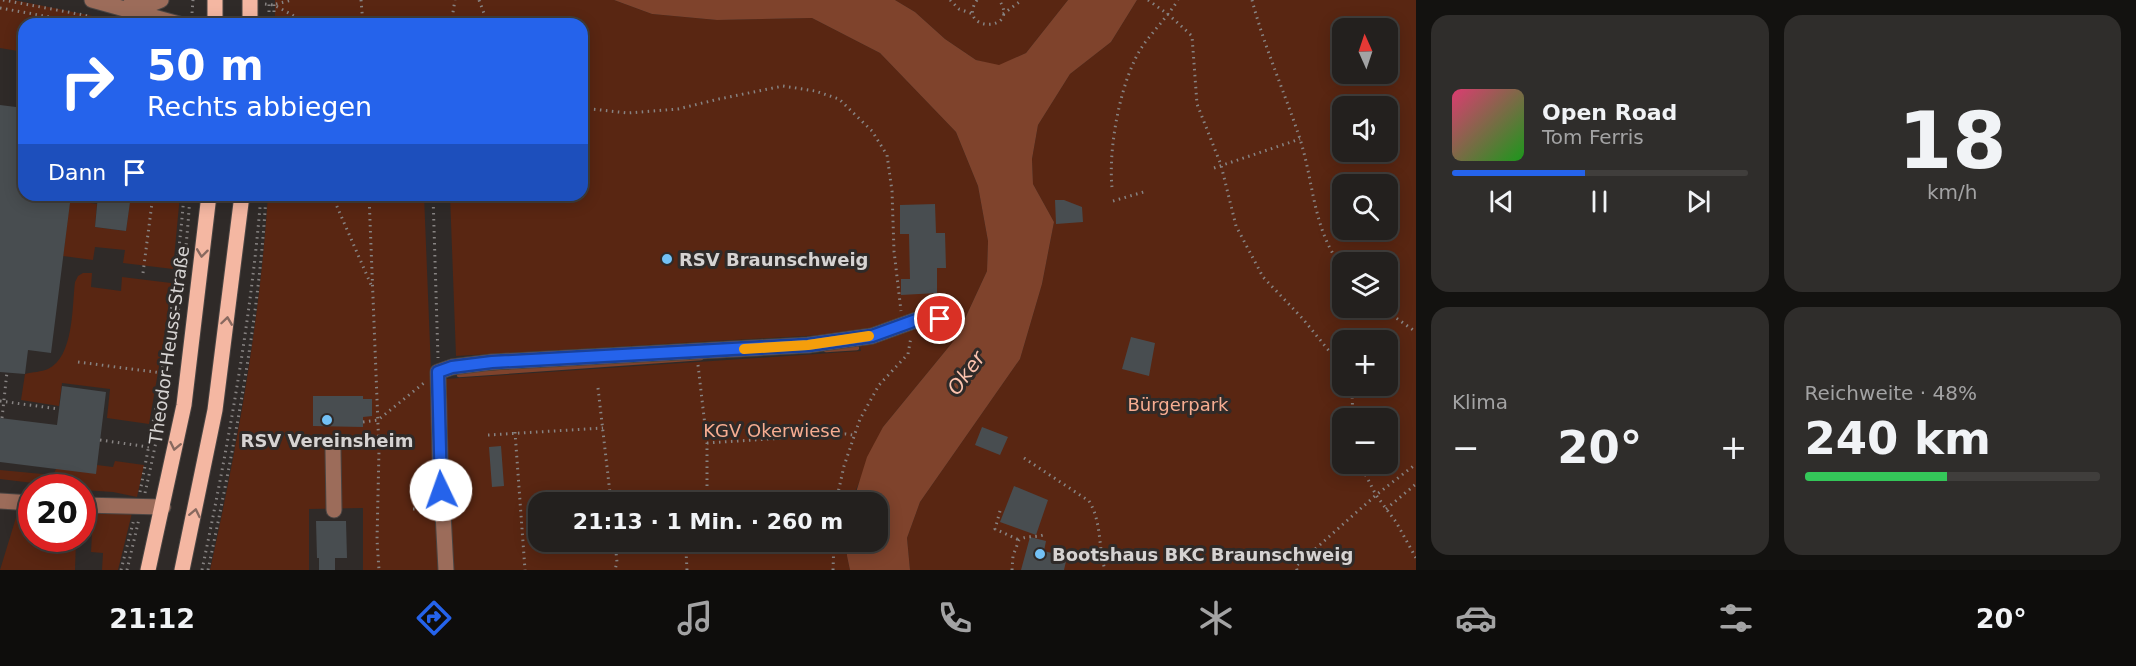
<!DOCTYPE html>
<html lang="de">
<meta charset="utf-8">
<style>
body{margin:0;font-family:"DejaVu Sans",sans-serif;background:#2f2d2b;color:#f1f3f6;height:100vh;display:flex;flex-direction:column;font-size:22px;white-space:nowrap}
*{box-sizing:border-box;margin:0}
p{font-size:20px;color:#a3a3a4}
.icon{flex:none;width:33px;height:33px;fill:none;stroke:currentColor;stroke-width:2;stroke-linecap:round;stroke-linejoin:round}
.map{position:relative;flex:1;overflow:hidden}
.sheet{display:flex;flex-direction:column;gap:15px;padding:15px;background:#131210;width:720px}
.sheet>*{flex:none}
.hud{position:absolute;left:18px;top:18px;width:570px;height:183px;border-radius:18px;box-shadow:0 3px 15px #0003,0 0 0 2px #403e3c;background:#2563eb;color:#fff;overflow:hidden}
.needle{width:39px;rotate:357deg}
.controls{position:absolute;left:1332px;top:18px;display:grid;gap:12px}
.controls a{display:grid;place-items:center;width:66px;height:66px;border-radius:12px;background:#23201e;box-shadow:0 3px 15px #0003,0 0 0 2px #403e3c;font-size:30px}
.speed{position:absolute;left:18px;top:474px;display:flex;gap:12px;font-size:30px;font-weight:700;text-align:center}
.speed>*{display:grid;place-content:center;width:78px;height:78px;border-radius:50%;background:#23201e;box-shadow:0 3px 15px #0003,0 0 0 2px #403e3c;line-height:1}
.speed .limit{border:9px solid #d22;background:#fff;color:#111}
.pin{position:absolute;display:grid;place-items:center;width:51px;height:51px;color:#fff;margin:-26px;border:3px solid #fff;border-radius:50%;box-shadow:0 2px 6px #0007}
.me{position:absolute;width:66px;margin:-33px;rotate:357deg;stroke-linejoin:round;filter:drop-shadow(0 0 4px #0008)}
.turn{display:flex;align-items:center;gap:21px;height:126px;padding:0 30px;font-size:27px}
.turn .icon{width:78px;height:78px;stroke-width:2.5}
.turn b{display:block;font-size:42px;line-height:51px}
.then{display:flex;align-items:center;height:57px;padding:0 30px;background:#0003;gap:12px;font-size:22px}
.big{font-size:45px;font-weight:600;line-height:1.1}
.sheet .card{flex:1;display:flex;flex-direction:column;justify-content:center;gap:9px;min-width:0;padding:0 21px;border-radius:18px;background:#2f2d2b}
.sheet .dial{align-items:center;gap:0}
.dial b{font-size:78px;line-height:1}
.song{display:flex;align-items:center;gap:18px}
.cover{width:72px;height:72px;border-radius:9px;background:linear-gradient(135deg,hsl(340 70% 55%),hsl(120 70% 35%))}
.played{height:6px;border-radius:3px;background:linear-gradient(90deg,#2563eb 45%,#403e3c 45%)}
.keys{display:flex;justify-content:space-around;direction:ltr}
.heat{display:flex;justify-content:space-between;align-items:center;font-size:33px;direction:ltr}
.charge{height:9px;border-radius:4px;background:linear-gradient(90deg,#34c759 48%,#403e3c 0)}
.sheet .tiles{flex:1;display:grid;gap:15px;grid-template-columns:repeat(2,1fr)}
.trip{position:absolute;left:528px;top:492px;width:360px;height:60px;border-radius:18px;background:#23201e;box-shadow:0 3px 15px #0003,0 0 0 2px #403e3c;font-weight:600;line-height:60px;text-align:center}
.menu{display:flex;height:96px;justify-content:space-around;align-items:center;background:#0e0d0c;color:#a3a3a4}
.menu .icon{width:42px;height:42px}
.menu .current{color:#2563eb}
.menu b{font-size:27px;color:#f1f3f6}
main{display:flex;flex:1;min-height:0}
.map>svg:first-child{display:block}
.green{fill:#592612;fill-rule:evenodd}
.water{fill:#7f432c}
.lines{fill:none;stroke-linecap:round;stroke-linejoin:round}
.stream{stroke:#7f432c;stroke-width:4.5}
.building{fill:#484d50}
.minor-casing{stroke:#4a4543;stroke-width:17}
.major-casing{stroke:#4a4543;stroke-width:17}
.path{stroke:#878382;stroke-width:3;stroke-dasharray:1.5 4.5;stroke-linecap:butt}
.minor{stroke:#9c6c5a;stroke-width:15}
.major{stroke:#f4b7a2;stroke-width:15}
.oneway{stroke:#88695f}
.route-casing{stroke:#184099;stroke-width:15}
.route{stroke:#2563eb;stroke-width:10}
.slow{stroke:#f59e0b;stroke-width:10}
.poi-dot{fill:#73c1f5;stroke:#2f2a28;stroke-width:2}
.labels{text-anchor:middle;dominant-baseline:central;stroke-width:6;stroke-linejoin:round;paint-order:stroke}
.poi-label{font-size:18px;font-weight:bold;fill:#d6d3d2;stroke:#2f2a28;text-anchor:start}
.street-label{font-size:18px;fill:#d6d3d2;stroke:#2f2a28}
.park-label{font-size:18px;fill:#f7ad91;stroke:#2f2a28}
.water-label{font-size:20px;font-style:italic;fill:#fbc2ad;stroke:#2f2a28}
</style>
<main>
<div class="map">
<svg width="1416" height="570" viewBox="0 0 1416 570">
<rect width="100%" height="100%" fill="#2f2a28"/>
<!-- green -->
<path class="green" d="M 0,0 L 14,0 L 132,24 L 24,24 L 24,52 L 0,48 Z
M 275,0 L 614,0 L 652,14 L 717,20 L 812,18 L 880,53 L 956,132 L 978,186 L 988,241 L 987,271 L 956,338 L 883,427 L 855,492 L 853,502 L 538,502 L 538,542 L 847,542 L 847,556 L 850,570 L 453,570 L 445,379 L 861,351 L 857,333 L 456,356 L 450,195 L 582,195 L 582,24 L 275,24 Z
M 895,0 L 1068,0 L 1026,53 L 999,66 L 976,60 L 945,39 L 915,12 Z
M 1137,0 L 1416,0 L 1416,570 L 910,570 L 907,538 L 920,502 L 1020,359 L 1042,284 L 1054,222 L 1033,184 L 1032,159 L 1038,125 L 1070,74 L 1111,42 ZM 1342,28 L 1388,28 L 1388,74 L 1342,74 ZM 1342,106 L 1388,106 L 1388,152 L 1342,152 ZM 1342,184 L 1388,184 L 1388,230 L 1342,230 ZM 1342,262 L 1388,262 L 1388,308 L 1342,308 ZM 1342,340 L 1388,340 L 1388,386 L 1342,386 ZM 1342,418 L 1388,418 L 1388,464 L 1342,464 Z
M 136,195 L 180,195 L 173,269 L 123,263 L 125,250 L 95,247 L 93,260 L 63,256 L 70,200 L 97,204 L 95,227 L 126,231 L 130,200 Z
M 268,195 L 424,195 L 439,570 L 363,570 L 363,508 L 309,509 L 309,570 L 210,570 C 237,447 260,321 268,195 Z
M 83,273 L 92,273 L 91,287 L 121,291 L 122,277 L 171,283 L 166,326 L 149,424 L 107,418 L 110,389 L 62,383 L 59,406 L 21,400 L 25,374 C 33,372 41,372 48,369 C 74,357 72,306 75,282 L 78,276 Z
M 115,461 L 144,465 L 137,497 L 113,492 L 83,490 L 82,488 L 66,487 L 0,479 L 0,470 L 53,475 L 56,469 L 97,465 L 113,467 Z
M 18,511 L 31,512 L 32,538 L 76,539 L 75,570 L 0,570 Z
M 96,513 L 132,513 L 118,570 L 102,570 L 103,553 L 91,552 L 93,516 Z"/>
<!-- water -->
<path class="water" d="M 614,0 L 895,0 L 915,12 L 945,39 L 976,60 L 999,65 L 1026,53 L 1068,0 L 1137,0 L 1111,42 L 1070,74 L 1038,125 L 1032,159 L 1033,184 L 1054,222 L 1042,284 L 1020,359 L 920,502 L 907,538 L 910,570 L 850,570 L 847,556 L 847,542 L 878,542 L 878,502 L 853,502 L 867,457 L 883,427 L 956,338 L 987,271 L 988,241 L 978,186 L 956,132 L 880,53 L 812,18 L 717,20 L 652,14 Z"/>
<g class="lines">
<!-- stream -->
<path class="stream" d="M 826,350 L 857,348
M 459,375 L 701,358"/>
</g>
<!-- building -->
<path class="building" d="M 0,105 L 24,108 L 24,195 L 71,195 L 51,353 L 28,350 L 25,374 L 0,372 Z
M 98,195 L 131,195 L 126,231 L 95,227 Z
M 1055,200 L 1064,200 L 1082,207 L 1083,222 L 1056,224 Z
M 935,204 L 936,233 L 945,233 L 946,268 L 937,268 L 937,293 L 901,295 L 901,279 L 910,279 L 909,234 L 900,234 L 900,205 Z
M 1131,337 L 1155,343 L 1149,376 L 1122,369 Z
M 62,386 L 106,392 L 96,474 L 0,462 L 0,418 L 57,425 Z
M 313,396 L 363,396 L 363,399 L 372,399 L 372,416 L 363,417 L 363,427 L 313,426 Z
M 982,427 L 1008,437 L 1000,455 L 975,445 Z
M 501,446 L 504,486 L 492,487 L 489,447 Z
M 1014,486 L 1048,500 L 1036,535 L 1000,522 Z
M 316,521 L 346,521 L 347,558 L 335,558 L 335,570 L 319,570 L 319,558 L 317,558 Z
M 1030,537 L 1046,541 L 1044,551 L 1067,557 L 1064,570 L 1021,570 Z"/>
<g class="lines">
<!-- minor casing -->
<g class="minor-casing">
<path id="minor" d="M 92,0 L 179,24
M 129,6 L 146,6 L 161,0
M 333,450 L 334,510
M 0,501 L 32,503
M 82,505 L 163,507
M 446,570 L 440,456 L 438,372 L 452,367 L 492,362 L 808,345 L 872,336 L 919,319 L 940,319"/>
</g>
<!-- major casing -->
<g class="major-casing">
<path id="major" d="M 215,0 L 215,24
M 250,24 L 250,0
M 148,570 L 184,405 L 209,195
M 182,570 L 215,410 L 242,195"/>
</g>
<!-- path -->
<path class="path" d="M 3,0 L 89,16
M 361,0 L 363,24
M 479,0 L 488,24
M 950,0 L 959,9 L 973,14
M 977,0 C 955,32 1022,33 999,0
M 1148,0 L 1169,15 L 1192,36 L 1197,104 L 1221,165 L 1236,226 L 1263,277 L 1303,319 L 1334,357 L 1342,375
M 1252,0 C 1264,46 1284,91 1299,136 C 1314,180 1312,229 1342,267
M 265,4 L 274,5 L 309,24
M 276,4 L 292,0
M 0,8 L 89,24
M 192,13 L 193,0
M 1003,14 L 1022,0
M 198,24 L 198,14
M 269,24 L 269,0
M 274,24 L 274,0
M 451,24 L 455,0
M 582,108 L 628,113 L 678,109 L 719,99 L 783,86 L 815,91 L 839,99 L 872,131 L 887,155 L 892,191 L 894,251 L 901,311
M 1214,168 L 1300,139
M 1112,187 C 1108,148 1121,76 1144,44 C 1155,29 1168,16 1178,0
M 332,195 L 372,287
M 369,195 L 379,450 L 377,540 L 379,570
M 433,195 L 438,358
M 1113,201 L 1147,191
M 143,273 L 153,195
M 1382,308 L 1416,332
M 78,362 L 162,373
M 698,365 L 707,443 L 707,502
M 1348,386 L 1352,394 L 1353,418
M 598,388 L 611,502
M 0,401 L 59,409
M 2,418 L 7,372
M 363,422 L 378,420 L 425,382
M 515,432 L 525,570
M 488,435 L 603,428
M 100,440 L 149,447
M 707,443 L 846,434 L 853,435
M 1024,458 L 1089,501 C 1102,522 1098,547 1105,570
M 1360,464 L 1376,495 L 1396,522 L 1416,558
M 140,492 C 159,394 176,295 184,195
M 145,493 C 167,395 184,294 190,195
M 836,502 L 844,466 L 860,419 L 879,385 L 908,354 L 911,337
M 413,509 L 429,508
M 1386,509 L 1416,484
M 1000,511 L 995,529 L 1019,540
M 615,542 L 617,562 L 615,570
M 707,548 L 766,549
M 121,570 L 134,519
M 127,570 L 139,519
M 202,570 C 228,446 251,321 261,195
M 208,570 C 234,447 259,321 266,195
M 687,570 L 686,551 L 707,548 L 707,542
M 833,570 L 834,542
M 1012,570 L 1013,556 L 1019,540 C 1027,535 1034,538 1043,535
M 1297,570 L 1296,566 L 1376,495 L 1416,464"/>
<!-- minor -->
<use href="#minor" class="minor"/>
<!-- major -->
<use href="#major" class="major"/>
</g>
<!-- one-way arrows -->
<defs><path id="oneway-chevron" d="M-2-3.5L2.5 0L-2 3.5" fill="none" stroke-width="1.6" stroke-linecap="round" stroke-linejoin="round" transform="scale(1.5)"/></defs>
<g class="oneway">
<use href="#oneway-chevron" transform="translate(202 253) rotate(97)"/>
<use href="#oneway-chevron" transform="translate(227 321) rotate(-82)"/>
<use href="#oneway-chevron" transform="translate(175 446) rotate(102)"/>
<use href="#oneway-chevron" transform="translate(195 513) rotate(-78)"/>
</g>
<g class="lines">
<!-- route casing -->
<g class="route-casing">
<path id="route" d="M 441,490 L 438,372 L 452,367 L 492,362 L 808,345 L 872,336 L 919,319 L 940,319"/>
</g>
<!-- route -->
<use href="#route" class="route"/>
<!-- slow -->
<path class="slow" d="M 744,349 L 808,345 L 869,336"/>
</g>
<!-- markers -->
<g class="poi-dot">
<circle cx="667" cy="259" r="6"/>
<circle cx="327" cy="420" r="6"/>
<circle cx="1040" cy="554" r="6"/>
</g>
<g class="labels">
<!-- poi labels -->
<g class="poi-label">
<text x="679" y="259">RSV Braunschweig</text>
<text x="327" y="440" text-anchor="middle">RSV Vereinsheim</text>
<text x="1052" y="554">Bootshaus BKC Braunschweig</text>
</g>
<!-- street labels -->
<g class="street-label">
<text transform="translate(169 345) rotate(-82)">Theodor-Heuss-Straße</text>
</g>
<!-- park labels -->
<g class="park-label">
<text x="1178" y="404">Bürgerpark</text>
<text x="772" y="430">KGV Okerwiese</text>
</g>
<!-- water labels -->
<g class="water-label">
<text transform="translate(966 373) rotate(-54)">Oker</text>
</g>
</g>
</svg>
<div class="controls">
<a><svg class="needle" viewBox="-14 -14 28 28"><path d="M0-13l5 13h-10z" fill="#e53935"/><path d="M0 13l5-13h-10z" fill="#a3a3a4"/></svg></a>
<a><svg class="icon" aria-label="sound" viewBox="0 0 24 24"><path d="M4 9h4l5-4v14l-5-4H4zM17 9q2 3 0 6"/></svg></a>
<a><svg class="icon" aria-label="search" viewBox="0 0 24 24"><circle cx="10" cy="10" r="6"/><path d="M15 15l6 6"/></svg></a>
<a><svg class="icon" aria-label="layers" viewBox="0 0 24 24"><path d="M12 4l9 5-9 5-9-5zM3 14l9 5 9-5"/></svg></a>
<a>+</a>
<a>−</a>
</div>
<div class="speed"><div class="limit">20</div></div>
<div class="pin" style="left:940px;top:319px;background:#d93025"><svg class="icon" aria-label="arrive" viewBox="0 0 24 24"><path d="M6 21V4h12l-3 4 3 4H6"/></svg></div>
<svg class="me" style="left:441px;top:490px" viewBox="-20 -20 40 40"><circle r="19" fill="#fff"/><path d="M0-13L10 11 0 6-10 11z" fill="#2563eb"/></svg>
<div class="trip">21:13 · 1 Min. · 260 m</div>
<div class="hud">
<div class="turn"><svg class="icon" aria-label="right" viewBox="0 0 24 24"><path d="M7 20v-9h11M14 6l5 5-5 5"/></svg><div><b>50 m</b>Rechts abbiegen</div></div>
<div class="then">Dann<svg class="icon" aria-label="arrive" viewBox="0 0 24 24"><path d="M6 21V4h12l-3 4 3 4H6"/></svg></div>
</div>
</div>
<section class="sheet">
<div class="tiles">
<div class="card">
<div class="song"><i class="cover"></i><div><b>Open Road</b><p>Tom Ferris</p></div></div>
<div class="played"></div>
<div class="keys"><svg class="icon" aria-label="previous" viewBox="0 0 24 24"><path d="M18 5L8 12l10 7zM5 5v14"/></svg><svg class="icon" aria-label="pause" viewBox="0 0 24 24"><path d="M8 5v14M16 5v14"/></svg><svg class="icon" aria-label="next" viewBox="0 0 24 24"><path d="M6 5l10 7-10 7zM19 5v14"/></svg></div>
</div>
<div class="card dial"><b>18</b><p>km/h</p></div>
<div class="card"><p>Klima</p>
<div class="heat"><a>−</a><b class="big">20°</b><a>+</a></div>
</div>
<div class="card"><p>Reichweite · 48%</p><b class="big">240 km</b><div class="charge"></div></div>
</div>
</section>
</main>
<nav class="menu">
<b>21:12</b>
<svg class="icon current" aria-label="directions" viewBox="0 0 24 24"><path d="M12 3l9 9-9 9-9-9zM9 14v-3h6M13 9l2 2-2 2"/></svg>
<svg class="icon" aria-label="music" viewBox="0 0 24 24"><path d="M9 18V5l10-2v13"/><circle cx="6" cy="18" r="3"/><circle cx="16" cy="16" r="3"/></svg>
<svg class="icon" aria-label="phone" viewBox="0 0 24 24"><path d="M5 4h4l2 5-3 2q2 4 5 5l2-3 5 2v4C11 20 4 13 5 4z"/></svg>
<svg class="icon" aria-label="climate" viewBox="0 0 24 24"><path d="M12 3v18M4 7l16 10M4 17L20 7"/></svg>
<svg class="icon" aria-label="car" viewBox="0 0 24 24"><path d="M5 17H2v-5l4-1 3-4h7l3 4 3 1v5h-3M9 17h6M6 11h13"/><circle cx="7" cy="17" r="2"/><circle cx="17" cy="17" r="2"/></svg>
<svg class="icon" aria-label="filters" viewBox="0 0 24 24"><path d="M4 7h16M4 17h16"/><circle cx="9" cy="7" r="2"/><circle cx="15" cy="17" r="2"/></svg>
<b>20°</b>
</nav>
